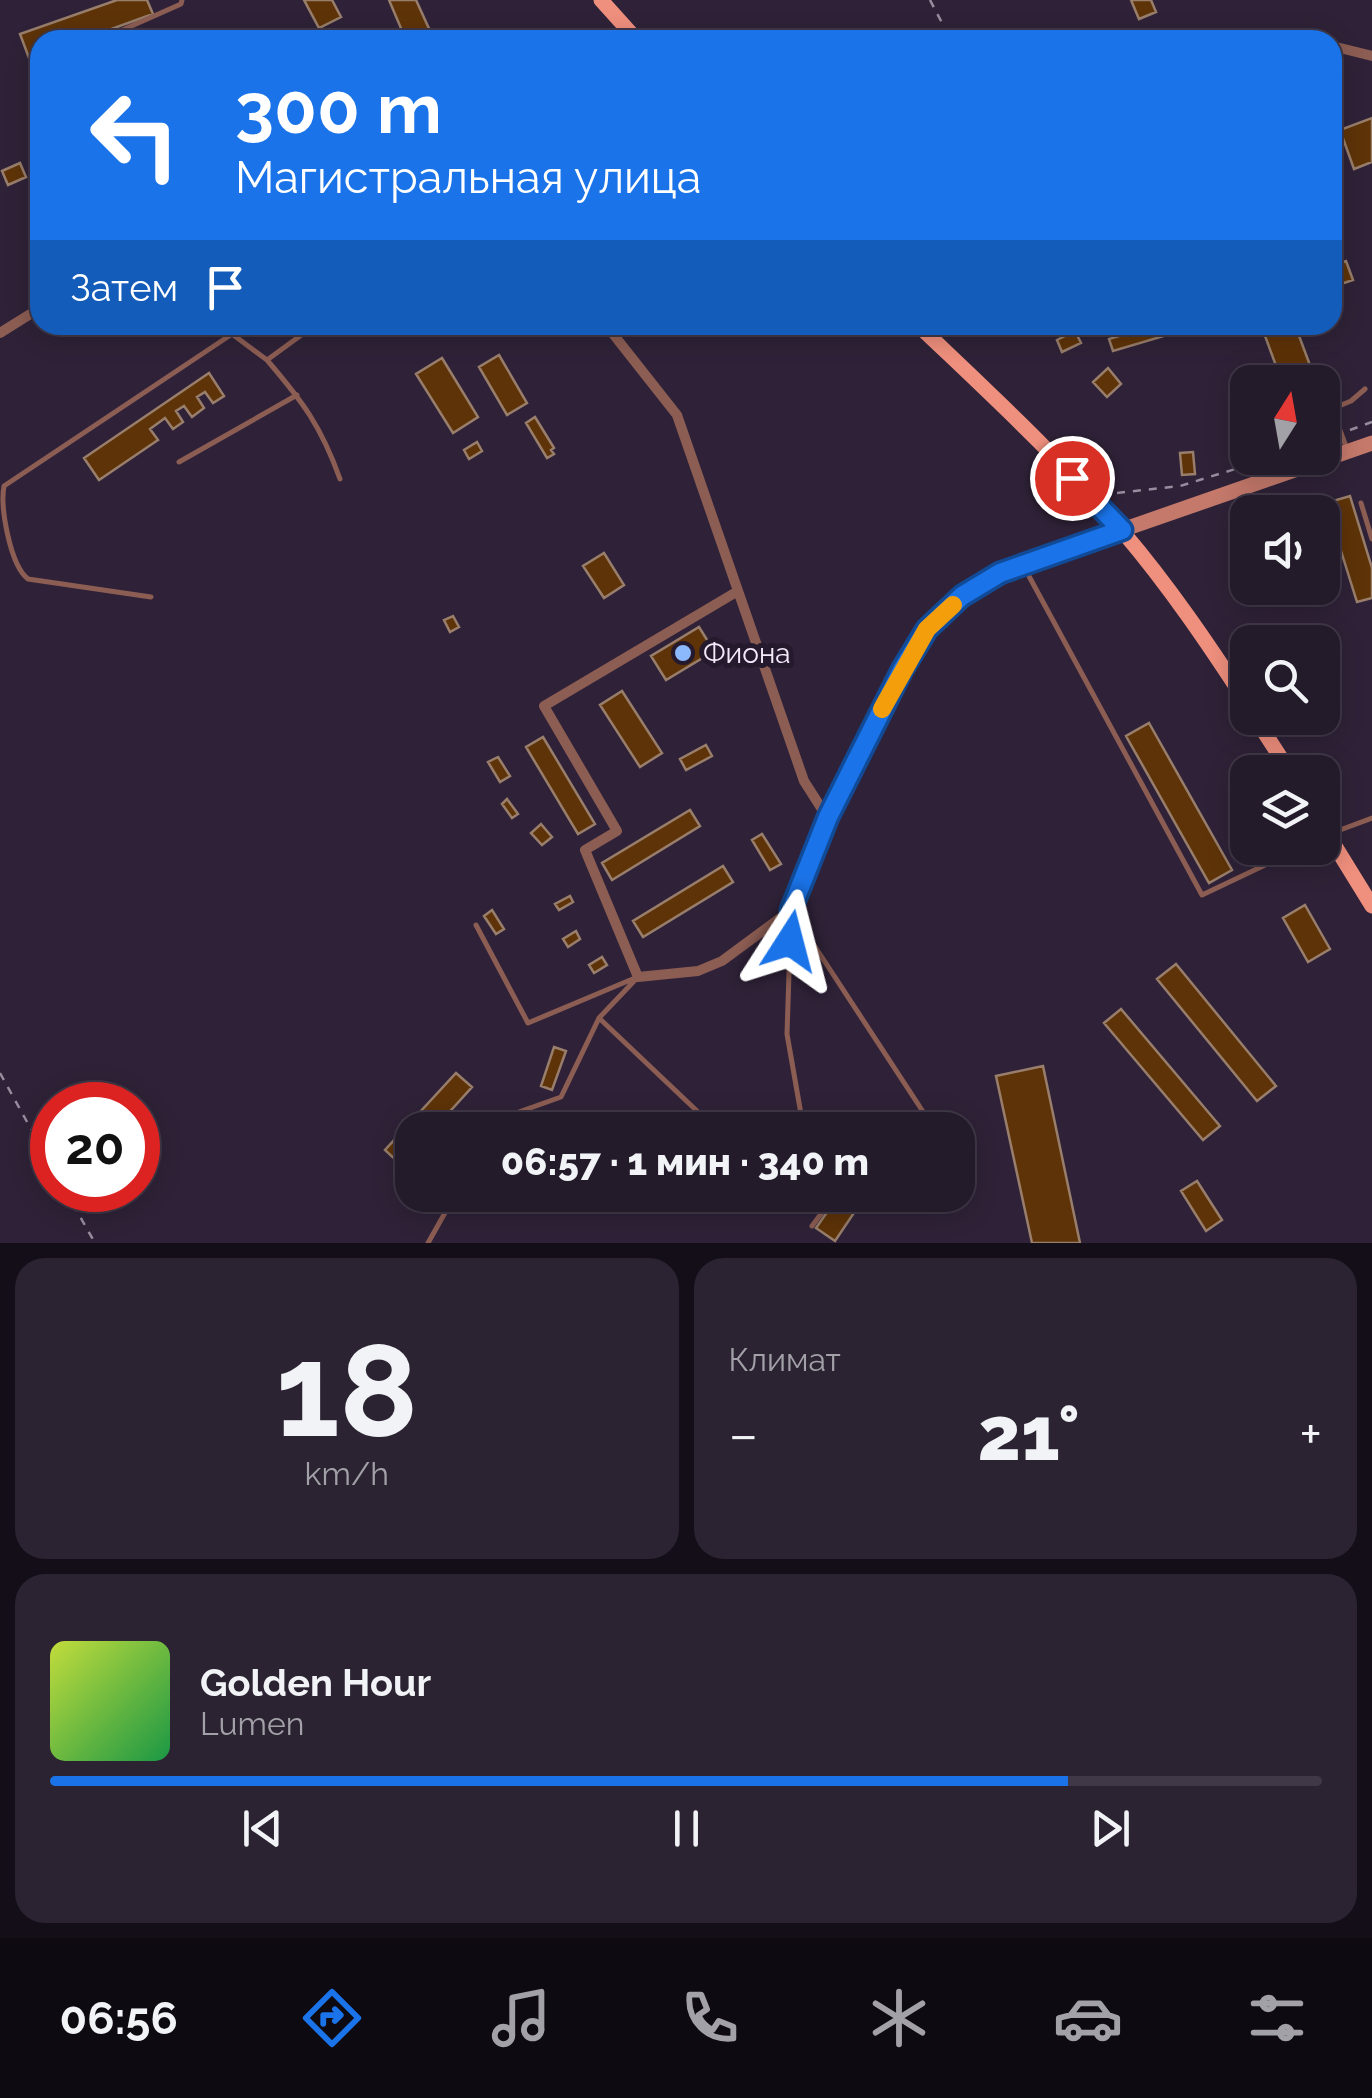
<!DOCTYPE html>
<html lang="ru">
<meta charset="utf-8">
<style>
body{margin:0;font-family:Raleway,sans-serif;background:#2b2332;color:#f1f3f6;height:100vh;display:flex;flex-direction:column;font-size:38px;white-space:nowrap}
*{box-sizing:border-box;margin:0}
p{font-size:32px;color:#a3a1a8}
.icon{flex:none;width:55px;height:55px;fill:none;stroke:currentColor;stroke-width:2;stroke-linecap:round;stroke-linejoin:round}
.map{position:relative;height:1243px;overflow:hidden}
.side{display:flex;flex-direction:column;gap:15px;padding:15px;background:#130e17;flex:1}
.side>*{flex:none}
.guide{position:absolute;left:30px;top:30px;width:1312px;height:305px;border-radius:30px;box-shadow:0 5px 25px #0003,0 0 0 2px #403847;background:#1a73e8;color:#fff;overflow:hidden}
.needle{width:65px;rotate:11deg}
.controls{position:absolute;left:1230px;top:365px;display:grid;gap:20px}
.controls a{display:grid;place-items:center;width:110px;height:110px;border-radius:20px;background:#231a2a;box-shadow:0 5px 25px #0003,0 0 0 2px #403847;font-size:50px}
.speed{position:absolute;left:30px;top:1082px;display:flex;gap:20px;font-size:50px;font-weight:700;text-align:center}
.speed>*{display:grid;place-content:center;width:130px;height:130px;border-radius:50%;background:#231a2a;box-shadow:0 5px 25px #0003,0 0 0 2px #403847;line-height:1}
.speed .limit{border:15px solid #d22;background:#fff;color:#111}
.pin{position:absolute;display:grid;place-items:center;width:85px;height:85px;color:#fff;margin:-42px;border:5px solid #fff;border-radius:50%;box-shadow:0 2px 10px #0007}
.me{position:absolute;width:110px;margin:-55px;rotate:9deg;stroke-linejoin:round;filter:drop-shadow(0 0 8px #0008)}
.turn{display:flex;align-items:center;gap:35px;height:210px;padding:0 40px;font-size:45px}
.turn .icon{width:130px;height:130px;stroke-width:2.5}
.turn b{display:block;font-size:70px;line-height:85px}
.then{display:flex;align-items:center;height:95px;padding:0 40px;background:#0003;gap:20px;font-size:38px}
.big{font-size:75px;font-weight:800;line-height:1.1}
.side .card{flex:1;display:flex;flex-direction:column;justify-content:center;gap:15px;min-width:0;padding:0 35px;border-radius:30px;background:#2b2332}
.side .dial{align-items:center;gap:0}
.dial b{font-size:130px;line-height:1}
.song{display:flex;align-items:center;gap:30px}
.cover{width:120px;height:120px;border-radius:15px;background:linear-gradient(135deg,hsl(70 70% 55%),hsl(140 70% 35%))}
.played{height:10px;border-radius:5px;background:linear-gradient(90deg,#1a73e8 80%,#403847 80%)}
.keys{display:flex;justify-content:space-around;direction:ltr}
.heat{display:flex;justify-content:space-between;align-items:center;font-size:55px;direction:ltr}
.side .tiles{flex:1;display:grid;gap:15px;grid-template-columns:1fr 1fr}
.card:last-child{grid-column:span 2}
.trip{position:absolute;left:395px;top:1112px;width:580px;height:100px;border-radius:30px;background:#231a2a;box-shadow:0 5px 25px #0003,0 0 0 2px #403847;font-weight:800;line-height:100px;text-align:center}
.dock{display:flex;height:160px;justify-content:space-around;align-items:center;background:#0e0a11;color:#a3a1a8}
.dock .icon{width:70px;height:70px}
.dock .on{color:#1a73e8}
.dock b{font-size:45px;color:#f1f3f6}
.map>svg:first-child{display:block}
.building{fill:#5e3308;stroke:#987e6b;stroke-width:2.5}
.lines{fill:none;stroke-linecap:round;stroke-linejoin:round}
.path{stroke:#988d9f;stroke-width:2.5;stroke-dasharray:8 8;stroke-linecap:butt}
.lane{stroke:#8c5d53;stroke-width:5}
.street{stroke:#8c5d53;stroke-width:10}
.secondary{stroke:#c4796b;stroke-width:15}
.primary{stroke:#ef8f7d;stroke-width:15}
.route-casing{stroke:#114b97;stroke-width:25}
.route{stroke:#1a73e8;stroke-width:18}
.slow{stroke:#f59e0b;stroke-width:18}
.poi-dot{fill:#8cb9fc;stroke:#25192d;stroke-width:4}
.labels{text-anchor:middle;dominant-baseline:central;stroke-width:10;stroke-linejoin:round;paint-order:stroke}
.poi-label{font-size:28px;fill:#f2eaf8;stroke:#25192d;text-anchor:start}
</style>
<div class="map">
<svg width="1372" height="1243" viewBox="0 0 1372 1243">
<rect width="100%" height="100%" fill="#2f2238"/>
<!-- building -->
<path class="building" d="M 117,0 L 147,0 L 153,14 L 81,40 L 40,40 L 40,54 L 29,58 L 20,34 Z
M 304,0 L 332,0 L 341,17 L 319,28 Z
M 389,0 L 416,0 L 431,33 L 406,40 Z
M 1131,0 L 1151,0 L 1156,12 L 1139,19 Z
M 1372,118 L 1372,162 L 1354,169 L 1340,130 Z
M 20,163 L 26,177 L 8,185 L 2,171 Z
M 1346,261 L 1353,280 L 1332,287 L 1332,266 Z
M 1155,325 L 1171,325 L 1174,333 L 1113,351 L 1109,339 Z
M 1261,325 L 1295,325 L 1314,376 L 1296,382 L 1282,382 Z
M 1075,331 L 1081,343 L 1062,352 L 1057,340 Z
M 499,355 L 527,403 L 507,415 L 479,367 Z
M 442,358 L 478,417 L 453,433 L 416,374 Z
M 1108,368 L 1121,384 L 1107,397 L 1093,382 Z
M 209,373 L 224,396 L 213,403 L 205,392 L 197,397 L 204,408 L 192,417 L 184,406 L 176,411 L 183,422 L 173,429 L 165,418 L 150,429 L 158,440 L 99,480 L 84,458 Z
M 1248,412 L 1248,450 L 1238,447 L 1232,435 L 1234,422 Z
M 535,417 L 554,448 L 551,450 L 554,454 L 547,458 L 526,423 Z
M 477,442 L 482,451 L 469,459 L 464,450 Z
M 1193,452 L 1195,474 L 1182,475 L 1180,453 Z
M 1350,496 L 1372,568 L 1372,598 L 1357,602 L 1326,503 Z
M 604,553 L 624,585 L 604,598 L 583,566 Z
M 453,616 L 459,627 L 450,632 L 444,620 Z
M 699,627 L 714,651 L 666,680 L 651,656 Z
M 622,691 L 662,753 L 640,767 L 600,705 Z
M 1149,723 L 1232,870 L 1209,883 L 1126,736 Z
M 543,737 L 595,824 L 578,834 L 526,747 Z
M 706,745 L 712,756 L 686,770 L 680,759 Z
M 498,757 L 510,776 L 500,782 L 488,762 Z
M 507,799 L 518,814 L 512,818 L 502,804 Z
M 690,810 L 700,826 L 612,880 L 602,863 Z
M 541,824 L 552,837 L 542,845 L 531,833 Z
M 762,834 L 781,864 L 770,870 L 752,840 Z
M 723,866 L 733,882 L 643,937 L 633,921 Z
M 570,896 L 573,902 L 559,910 L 555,904 Z
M 1305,905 L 1330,949 L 1308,962 L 1283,918 Z
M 492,910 L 504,929 L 496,934 L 484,916 Z
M 576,931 L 580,939 L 568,947 L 563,939 Z
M 602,957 L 607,965 L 594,973 L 589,965 Z
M 1176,964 L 1276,1086 L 1257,1101 L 1157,979 Z
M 1121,1009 L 1220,1126 L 1203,1140 L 1104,1023 Z
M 554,1047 L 566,1051 L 552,1090 L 541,1086 Z
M 1043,1066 L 1080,1243 L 1032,1243 L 996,1076 Z
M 456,1073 L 472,1087 L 433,1130 L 412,1130 L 412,1152 L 401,1165 L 385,1150 Z
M 1197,1181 L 1222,1220 L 1206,1231 L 1181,1191 Z
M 756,1195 L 780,1195 L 773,1206 Z
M 839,1195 L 866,1195 L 835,1241 L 816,1228 Z"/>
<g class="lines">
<!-- path -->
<path class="path" d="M 930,0 L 951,40
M 1350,430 L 1372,422
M 1322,440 L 1333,436
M 1117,493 L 1180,486 L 1271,458
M 0,1073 L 52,1167
M 65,1190 L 95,1243"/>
<!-- lane -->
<path class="lane" d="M 639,35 L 696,40
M 100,40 L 181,4 L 182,0
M 39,67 L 40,67
M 227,325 L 232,334 L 267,360
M 315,325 L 267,360 C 303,402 321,426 340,479
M 1347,449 L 1332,409 L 1351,401 L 1365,389
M 179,462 L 297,395
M 1361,503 L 1372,539
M 1024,567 L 1202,895 L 1301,848
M 151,597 L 28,579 C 10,565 0,507 4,486 L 232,334
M 1332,833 L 1372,818
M 791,910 L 935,1130
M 476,925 L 528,1023 L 635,978
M 637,978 L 599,1018 L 717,1130
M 492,1130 L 499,1119 L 561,1097 L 599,1018
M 784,1130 L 801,1114 L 787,1034 L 791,913
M 812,1226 L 835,1195
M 428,1243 L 455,1195"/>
<!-- street -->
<path class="street" d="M 1332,46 L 1372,56
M 606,325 L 677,415 L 804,781 L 827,817
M 0,333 L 40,308
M 738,591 L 544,706 L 617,831 L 585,850 L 638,977 L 698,971 L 722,961 L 791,910 L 827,817 L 902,670 L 927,629 L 962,596 L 1000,573 L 1122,530"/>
<!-- secondary -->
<path class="secondary" d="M 1122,530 L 1372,443"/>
<!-- primary -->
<path class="primary" d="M 601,0 L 637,40
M 918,325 C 988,392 1060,458 1123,532 C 1169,586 1209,645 1248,705
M 1255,718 L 1290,772
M 1322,825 L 1372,906"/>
</g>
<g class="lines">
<!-- route casing -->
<g class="route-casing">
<path id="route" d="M 790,941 L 791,910 L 828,817 L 902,670 L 927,629 L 962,596 L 1000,573 L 1122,530 L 1072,478"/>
</g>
<!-- route -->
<use href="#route" class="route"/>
<!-- slow -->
<path class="slow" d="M 882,709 L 927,629 L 953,605"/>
</g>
<!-- markers -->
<circle class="poi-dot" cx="683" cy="653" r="10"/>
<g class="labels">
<!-- poi labels -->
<g class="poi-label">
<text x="703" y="653">Фиона</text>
</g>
</g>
</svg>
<div class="controls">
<a><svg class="needle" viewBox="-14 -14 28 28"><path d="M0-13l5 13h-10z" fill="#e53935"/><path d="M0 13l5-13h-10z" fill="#a3a1a8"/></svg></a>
<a><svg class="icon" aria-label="sound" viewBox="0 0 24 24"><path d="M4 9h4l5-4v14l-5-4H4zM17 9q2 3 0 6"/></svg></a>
<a><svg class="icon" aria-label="search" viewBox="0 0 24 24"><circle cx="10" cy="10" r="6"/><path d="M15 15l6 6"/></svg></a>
<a><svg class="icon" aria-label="layers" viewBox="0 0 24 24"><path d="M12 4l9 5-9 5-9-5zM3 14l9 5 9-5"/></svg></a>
</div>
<div class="speed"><div class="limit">20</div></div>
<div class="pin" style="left:1072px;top:478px;background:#d93025"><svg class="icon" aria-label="arrive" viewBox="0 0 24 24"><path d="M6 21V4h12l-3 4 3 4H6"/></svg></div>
<svg class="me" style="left:790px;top:941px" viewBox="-20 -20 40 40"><path d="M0-17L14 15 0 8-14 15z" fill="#1a73e8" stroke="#fff" stroke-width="4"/></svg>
<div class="trip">06:57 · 1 мин · 340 m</div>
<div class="guide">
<div class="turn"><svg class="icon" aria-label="left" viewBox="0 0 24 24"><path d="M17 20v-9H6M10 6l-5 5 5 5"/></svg><div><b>300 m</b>Магистральная улица</div></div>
<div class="then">Затем<svg class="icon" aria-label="arrive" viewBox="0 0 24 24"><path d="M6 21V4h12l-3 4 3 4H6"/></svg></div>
</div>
</div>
<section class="side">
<div class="tiles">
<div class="card dial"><b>18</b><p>km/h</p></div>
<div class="card"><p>Климат</p>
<div class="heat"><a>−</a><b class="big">21°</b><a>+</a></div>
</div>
<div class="card">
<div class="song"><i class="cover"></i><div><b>Golden Hour</b><p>Lumen</p></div></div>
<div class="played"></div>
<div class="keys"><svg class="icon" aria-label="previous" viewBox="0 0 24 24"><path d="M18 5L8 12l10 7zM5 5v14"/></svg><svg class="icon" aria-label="pause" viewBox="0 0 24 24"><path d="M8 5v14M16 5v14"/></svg><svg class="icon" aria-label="next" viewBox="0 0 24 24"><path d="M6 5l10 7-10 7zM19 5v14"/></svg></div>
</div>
</div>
</section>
<nav class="dock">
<b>06:56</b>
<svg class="icon on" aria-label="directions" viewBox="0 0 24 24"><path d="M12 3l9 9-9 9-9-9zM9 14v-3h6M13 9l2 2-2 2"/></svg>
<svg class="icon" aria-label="music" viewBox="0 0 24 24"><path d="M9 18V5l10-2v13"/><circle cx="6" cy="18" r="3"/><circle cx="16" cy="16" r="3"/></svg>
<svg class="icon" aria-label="phone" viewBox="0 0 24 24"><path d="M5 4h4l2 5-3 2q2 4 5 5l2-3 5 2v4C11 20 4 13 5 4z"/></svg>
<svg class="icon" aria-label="climate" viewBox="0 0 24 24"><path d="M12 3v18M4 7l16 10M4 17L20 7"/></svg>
<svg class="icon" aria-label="car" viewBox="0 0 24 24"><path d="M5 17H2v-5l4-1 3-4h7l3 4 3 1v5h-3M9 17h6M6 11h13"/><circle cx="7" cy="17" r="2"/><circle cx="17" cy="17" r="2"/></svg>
<svg class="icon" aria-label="filters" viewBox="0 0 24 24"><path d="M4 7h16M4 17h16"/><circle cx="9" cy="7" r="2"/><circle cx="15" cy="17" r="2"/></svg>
</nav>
